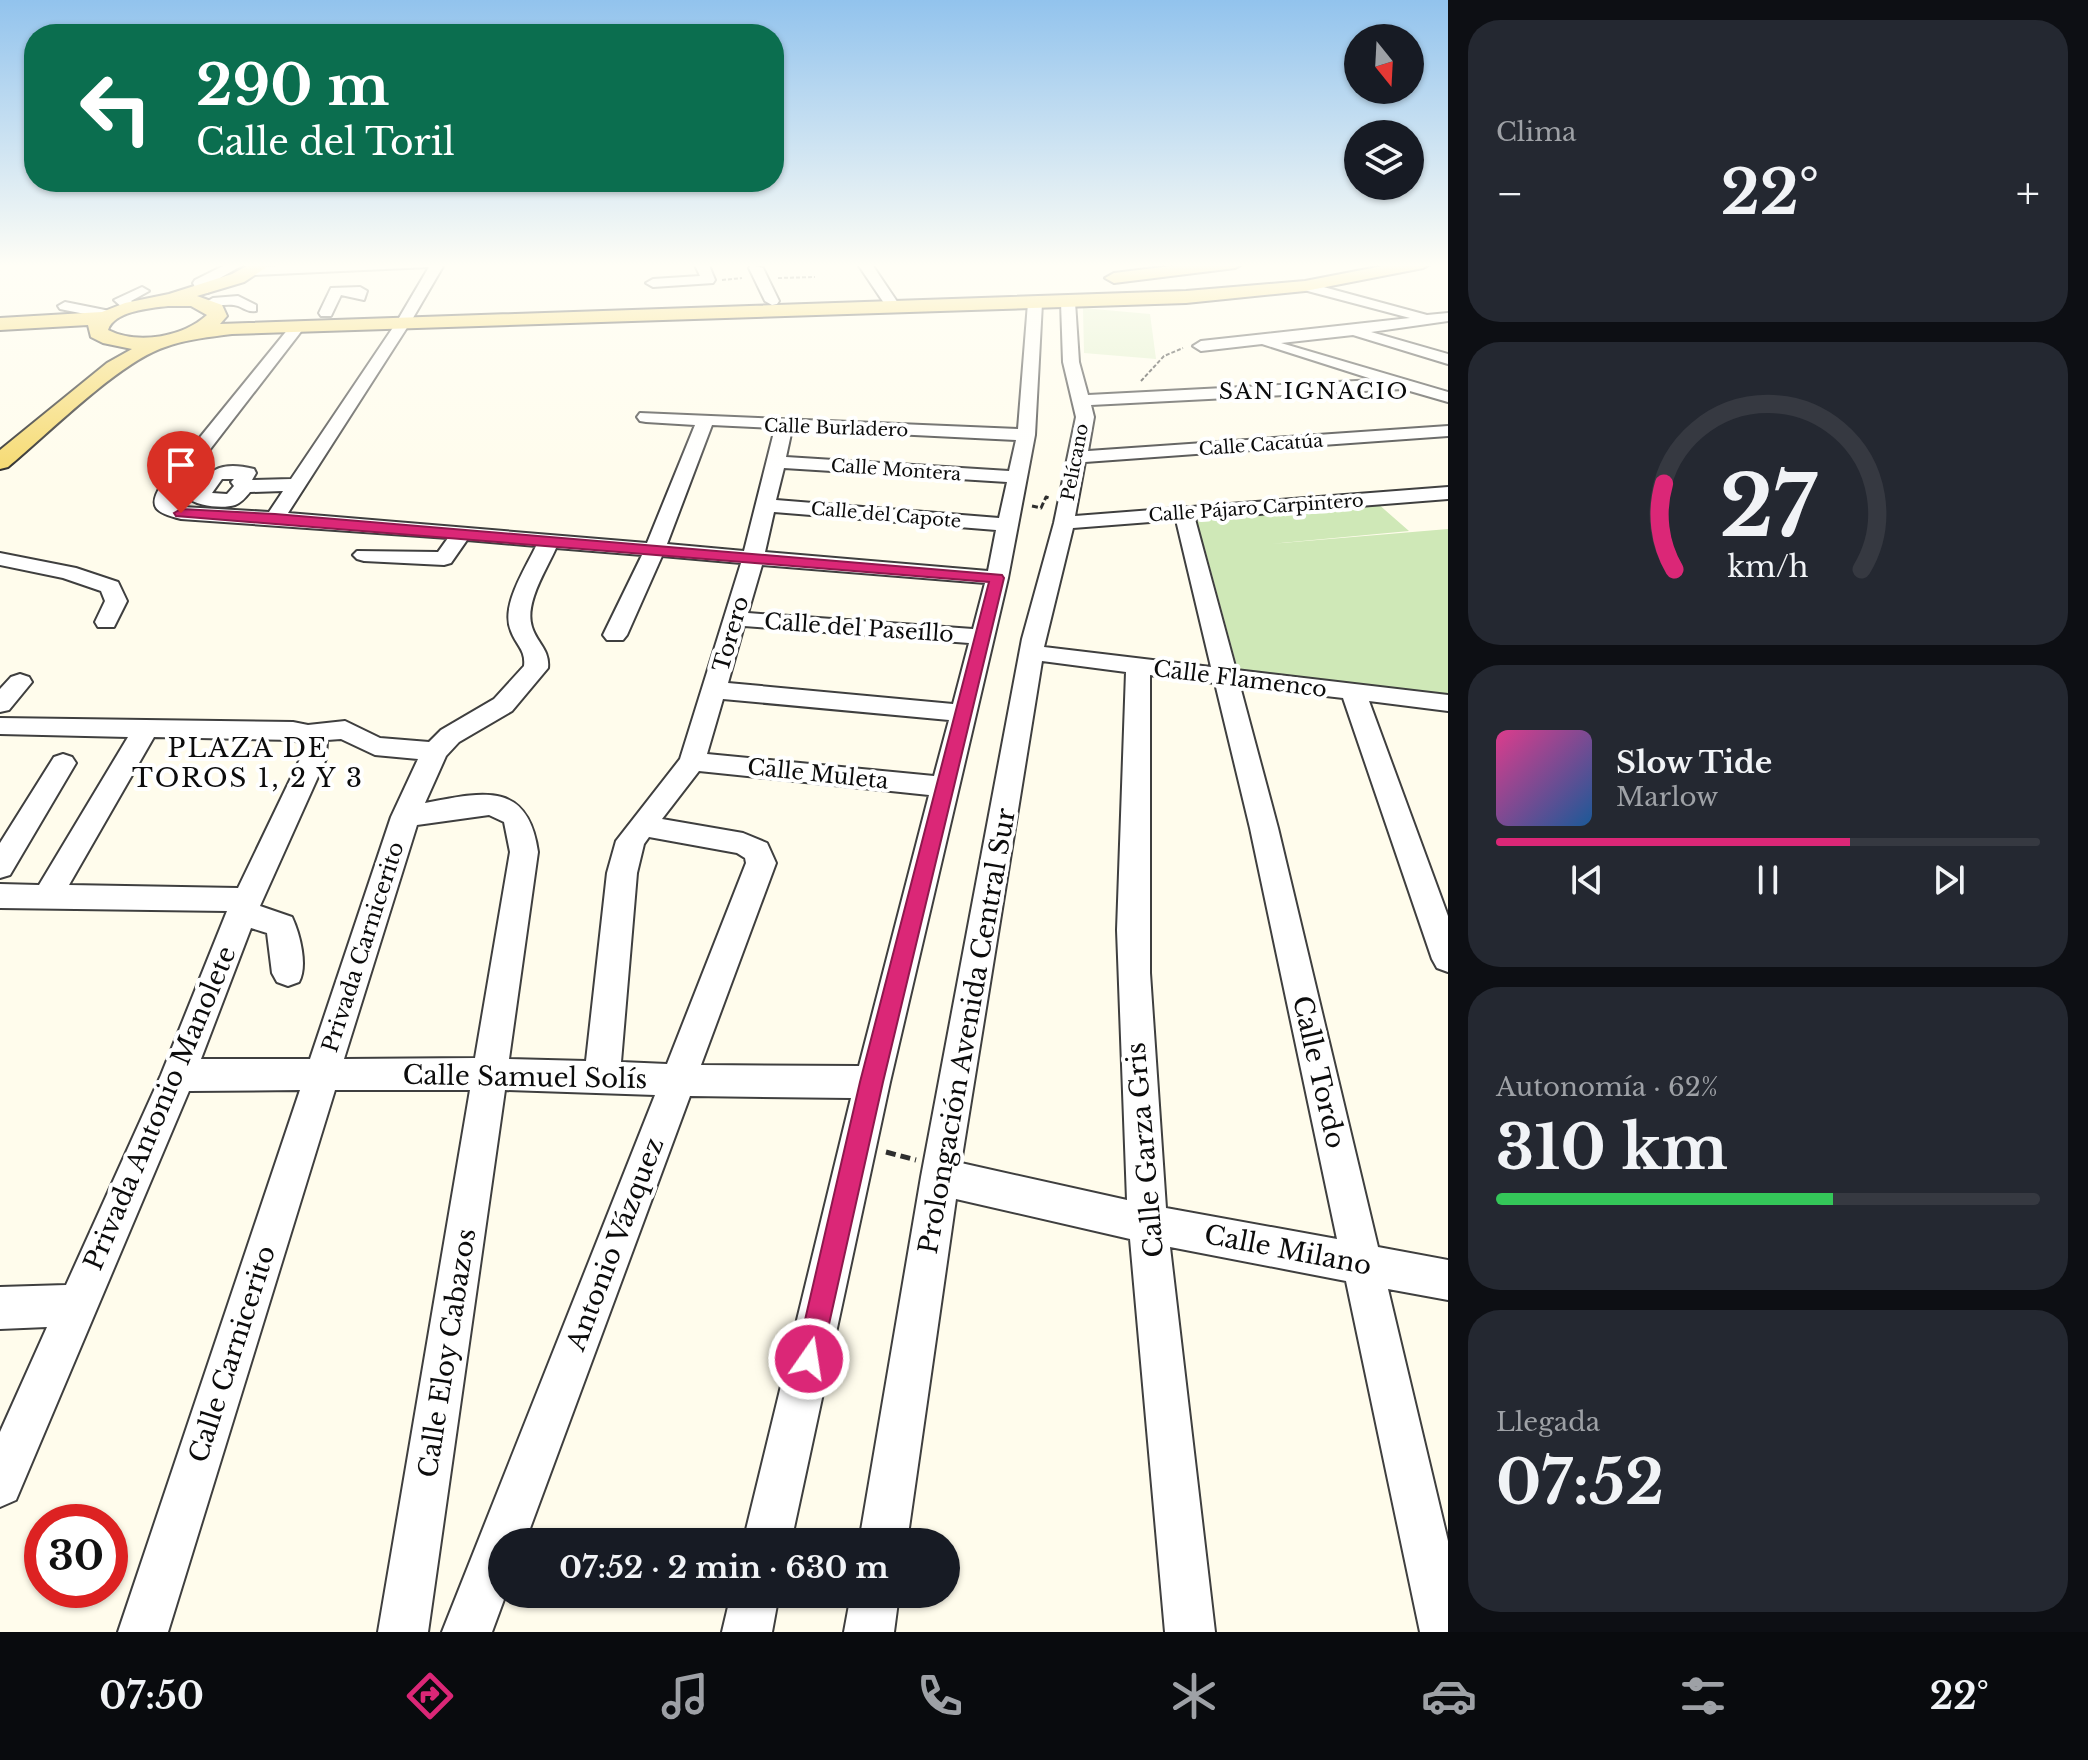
<!DOCTYPE html>
<html lang="es">
<meta charset="utf-8">
<style>
body{margin:0;font-family:"Libre Baskerville",serif;background:#242831;color:#f1f3f6;height:100vh;display:flex;flex-direction:column;font-size:30px;white-space:nowrap}
*{box-sizing:border-box;margin:0}
p{font-size:26px;color:#9ea1a6}
.icon{flex:none;width:44px;height:44px;fill:none;stroke:currentColor;stroke-width:2;stroke-linecap:round;stroke-linejoin:round}
.map{position:relative;flex:1;overflow:hidden}
.details{display:flex;flex-direction:column;gap:20px;padding:20px;background:#0d0f14;width:640px}
.details>*{flex:none}
.banner{position:absolute;left:24px;top:24px;width:760px;height:168px;border-radius:32px;box-shadow:0 2px 6px #0004;background:#0b6e4f;color:#fff;overflow:hidden}
.needle{width:52px;rotate:162deg}
.fabs{position:absolute;left:1344px;top:24px;display:grid;gap:16px}
.fabs a{display:grid;place-items:center;width:80px;height:80px;border-radius:50%;background:#171b24;box-shadow:0 2px 6px #0004;font-size:40px}
.speed{position:absolute;left:24px;top:1504px;display:flex;gap:16px;font-size:40px;font-weight:700;text-align:center}
.speed>*{display:grid;place-content:center;width:104px;height:104px;border-radius:50%;background:#171b24;box-shadow:0 2px 6px #0004;line-height:1}
.speed .limit{border:12px solid #d22;background:#fff;color:#111}
.pin{position:absolute;display:grid;place-items:center;width:68px;height:68px;color:#fff;margin:-82px -34px;border-radius:50% 50% 50% 0;rotate:-45deg;box-shadow:0 0 8px #0007}
.pin .icon{rotate:45deg}
.me{position:absolute;width:88px;margin:-44px;rotate:13deg;stroke-linejoin:round;filter:drop-shadow(0 0 6px #0008)}
.turn{display:flex;align-items:center;gap:28px;height:168px;padding:0 40px;font-size:36px}
.turn .icon{width:104px;height:104px;stroke-width:2.5}
.turn b{display:block;font-size:56px;line-height:68px}
.big{font-size:60px;font-weight:700;line-height:1.1}
.details .card{flex:1;display:flex;flex-direction:column;justify-content:center;gap:12px;min-width:0;padding:0 28px;border-radius:32px;background:#242831}
.details .dial{align-items:center;gap:0}
.dial svg{height:208px;overflow:visible;fill:none;stroke:#363941;stroke-width:7;stroke-linecap:round;text-anchor:middle}
.dial text{fill:#f1f3f6;stroke:none}
.song{display:flex;align-items:center;gap:24px}
.cover{width:96px;height:96px;border-radius:12px;background:linear-gradient(135deg,hsl(330 70% 55%),hsl(210 70% 35%))}
.played{height:8px;border-radius:4px;background:linear-gradient(90deg,#db2777 65%,#363941 65%)}
.keys{display:flex;justify-content:space-around;direction:ltr}
.heat{display:flex;justify-content:space-between;align-items:center;font-size:44px;direction:ltr}
.charge{height:12px;border-radius:6px;background:linear-gradient(90deg,#34c759 62%,#363941 0)}
.trip{position:absolute;left:488px;top:1528px;width:472px;height:80px;border-radius:40px;background:#171b24;box-shadow:0 2px 6px #0004;font-weight:700;line-height:80px;text-align:center}
.menu{display:flex;height:128px;justify-content:space-around;align-items:center;background:#090b0e;color:#9ea1a6}
.menu .icon{width:56px;height:56px}
.menu .on{color:#db2777}
.menu b{font-size:36px;color:#f1f3f6}
main{display:flex;flex:1;min-height:0}
.map>svg:first-child{display:block}
.green{fill:#cfe8b7}
.pitch{fill:#e0efc9}
.lines{fill:none;stroke-linecap:round;stroke-linejoin:round}
.minor-casing{stroke:#3f3f3f;stroke-width:4}
.major-casing{stroke:#1d1d1d;stroke-width:4}
.path-far2{stroke:#2e2e2e;stroke-width:2;stroke-dasharray:4 2;stroke-linecap:butt}
.path-far1{stroke:#2e2e2e;stroke-width:3;stroke-dasharray:6 3;stroke-linecap:butt}
.path{stroke:#2e2e2e;stroke-width:5;stroke-dasharray:10 5;stroke-linecap:butt}
.minor{fill:#fff;fill-rule:evenodd}
.major{fill:#f5d766;fill-rule:evenodd}
.route{fill:#db2777;stroke:#8e194d;stroke-width:2}
.labels{text-anchor:middle;dominant-baseline:central;stroke-width:8;stroke-linejoin:round;paint-order:stroke}
.far-street-label{font-size:18px;fill:#0c0c0c;stroke:#fff}
.far-quarter-label{font-size:22px;letter-spacing:2px;fill:#0c0c0c;stroke:#fff}
.street-label{font-size:22px;fill:#0c0c0c;stroke:#fff}
.quarter-label{font-size:26px;letter-spacing:2px;fill:#0c0c0c;stroke:#fff}
.near-street-label{font-size:26px;fill:#0c0c0c;stroke:#fff}
</style>
<main>
<div class="map">
<svg width="1448" height="1632" viewBox="0 0 1448 1632">
<rect width="100%" height="100%" fill="#fffcec"/>
<!-- green -->
<path class="green" d="M 1377,503 L 1409,531 L 1270,544 L 1448,529 L 1448,696 L 1238,670 L 1205,549 L 1192,520 Z"/>
<!-- pitch -->
<path class="pitch" d="M 1083,308 L 1150,314 L 1156,359 L 1084,353 Z"/>
<g class="lines">
<!-- minor casing -->
<g class="minor-casing">
<path id="minor" d="M 229,263 L 246,263 L 208,285 L 208,293 L 198,293 L 193,283 L 195,280 Z
M 349,263 L 445,263 L 410,323 L 288,513 L 647,543 L 695,425 L 646,422 L 640,421 L 637,417 L 640,413 L 1018,429 L 1028,303 L 1035,299 L 1042,303 L 1035,435 L 1008,578 L 890,1082 L 791,1542 L 743,1542 L 851,1098 L 690,1096 L 525,1542 L 502,1542 L 502,1594 L 506,1594 L 492,1632 L 442,1632 L 655,1095 L 505,1090 L 428,1632 L 378,1632 L 470,1090 L 335,1090 L 168,1632 L 118,1632 L 300,1090 L 189,1091 L 16,1500 L 0,1507 L 0,1432 L 47,1327 L 0,1329 L 0,1287 L 66,1285 L 161,1075 L 227,911 L 0,908 L 0,884 L 39,885 L 128,737 L 0,734 L 0,718 L 293,722 L 308,725 L 345,721 L 380,738 L 429,742 L 441,730 L 494,699 L 524,666 C 526,650 516,645 511,631 C 500,606 526,568 536,546 L 467,540 L 451,563 L 444,565 L 364,561 L 357,559 L 353,555 L 357,551 L 438,552 L 448,538 L 181,519 C 157,513 146,508 162,484 L 293,323 L 303,323 L 303,329 L 174,496 L 174,504 L 183,507 L 269,512 L 283,491 L 250,492 C 246,497 241,503 235,505 C 223,509 197,506 188,498 C 208,471 218,460 254,469 L 256,473 L 252,480 L 291,479 L 396,323 L 429,267 L 252,275 L 245,271 L 252,267 ZM 712,425 L 775,428 L 744,551 L 667,544 ZM 792,429 L 1016,440 L 1009,471 L 786,457 ZM 784,468 L 1007,482 L 999,518 L 776,500 ZM 222,479 L 234,479 L 231,482 L 234,486 L 227,494 L 212,493 ZM 774,512 L 996,530 L 988,571 L 765,552 ZM 556,548 L 642,555 L 603,635 L 607,640 L 623,640 L 627,635 L 662,556 L 741,563 L 680,759 L 616,841 L 607,873 L 586,1061 L 509,1059 L 538,852 C 528,780 482,792 425,803 L 446,756 L 459,742 L 512,711 L 548,668 C 550,650 537,643 532,627 C 524,603 547,569 556,548 ZM 762,565 L 985,583 L 973,629 L 748,613 ZM 744,626 L 969,643 L 953,704 L 728,683 ZM 723,699 L 949,720 L 934,776 L 707,754 ZM 154,737 L 293,740 L 302,743 L 300,759 L 238,888 L 69,885 ZM 341,739 L 375,755 L 418,759 L 391,817 L 310,1059 L 201,1059 L 251,928 L 267,933 L 272,973 L 277,982 L 288,986 L 299,982 C 308,966 300,934 292,917 L 260,906 L 326,759 L 327,740 ZM 699,771 L 929,795 L 859,1066 L 701,1065 L 776,863 L 767,843 L 743,833 L 662,819 ZM 489,815 L 504,822 L 510,852 L 475,1058 L 344,1059 L 417,825 ZM 649,837 L 737,853 L 745,858 L 746,863 L 667,1064 L 621,1062 L 637,873 L 644,844 Z
M 694,263 L 708,263 L 715,280 L 713,283 L 653,287 L 646,283 L 653,279 L 700,276 Z
M 857,263 L 871,263 L 900,306 L 898,309 L 888,309 Z
M 751,265 L 763,268 L 779,301 L 777,304 L 772,305 L 765,301 L 749,268 Z
M 1305,282 L 1427,315 L 1448,313 L 1448,321 L 1371,332 L 1448,354 L 1448,364 L 1353,335 L 1281,343 L 1448,392 L 1448,402 L 1403,389 L 1091,405 L 1094,417 L 1088,451 L 1448,426 L 1448,436 L 1085,462 L 1075,516 L 1448,487 L 1448,499 L 1195,519 L 1236,670 L 1448,695 L 1448,711 L 1369,701 L 1448,916 L 1448,972 L 1437,968 L 1432,959 L 1343,698 L 1240,686 L 1278,828 L 1378,1247 L 1448,1260 L 1448,1300 L 1388,1289 L 1448,1541 L 1448,1632 L 1420,1632 L 1346,1281 L 1170,1247 L 1215,1632 L 1165,1632 L 1130,1239 L 956,1199 L 907,1542 L 859,1542 L 921,1177 L 1022,639 L 1054,523 L 1076,417 L 1063,362 L 1061,302 L 1068,298 L 1075,302 L 1079,362 L 1088,395 L 1375,380 L 1262,344 L 1201,351 L 1193,346 L 1201,341 L 1410,318 L 1300,289 L 1300,283 ZM 1176,520 L 1211,667 L 1044,647 L 1073,528 ZM 1042,661 L 1126,672 L 1117,930 L 1127,1200 L 961,1163 ZM 1150,675 L 1215,683 L 1250,828 L 1337,1239 L 1166,1208 L 1150,973 Z
M 142,287 L 149,291 L 131,301 L 137,307 L 135,310 L 125,310 L 114,300 Z
M 360,287 L 367,291 L 364,300 L 341,295 L 331,316 L 321,316 L 319,313 L 331,288 Z
M 238,296 L 256,305 L 256,311 C 247,312 246,309 238,306 C 227,302 216,309 206,302 L 213,298 Z
M 65,302 L 115,312 L 117,315 L 110,319 L 60,309 L 58,306 Z
M 0,553 L 76,568 L 118,582 L 127,601 L 114,627 L 98,627 L 95,622 L 105,601 L 101,591 L 63,578 L 0,565 Z
M 20,674 L 29,677 L 32,682 L 9,710 L 0,712 L 0,689 L 11,677 Z
M 63,754 L 72,757 L 76,763 L 10,875 L 0,878 L 0,843 L 54,757 Z
M 731,1594 L 779,1594 L 772,1632 L 722,1632 Z
M 851,1594 L 899,1594 L 894,1632 L 844,1632 Z"/>
</g>
<!-- major casing -->
<g class="major-casing">
<path id="major" d="M 252,263 L 273,263 L 244,282 L 197,296 L 222,305 L 227,316 L 220,324 L 1186,291 L 1305,281 L 1398,263 L 1432,263 L 1423,268 L 1305,291 L 1186,303 L 232,334 C 210,337 187,339 165,347 C 119,362 48,434 8,467 L 0,469 L 0,450 L 107,363 L 132,349 L 103,343 L 91,337 L 88,325 L 0,330 L 0,318 L 102,312 L 125,303 L 169,294 L 232,274 ZM 168,306 L 191,306 L 207,315 C 183,337 138,345 108,330 C 114,311 150,308 168,306 Z
M 1195,263 L 1244,263 L 1235,268 L 1114,283 L 1105,278 L 1114,273 Z"/>
</g>
<!-- path-far2 -->
<path class="path-far2" d="M 778,278 L 815,277
M 722,280 L 742,278
M 1141,381 L 1164,356 L 1183,348"/>
<!-- path-far1 -->
<path class="path-far1" d="M 1032,506 L 1041,508 L 1046,497 L 1049,498"/>
<!-- path -->
<path class="path" d="M 886,1152 L 916,1160"/>
<!-- minor -->
<use href="#minor" class="minor"/>
<!-- major -->
<use href="#major" class="major"/>
</g>
<!-- sky -->
<linearGradient id="sky" x2="0" y2="1"><stop stop-color="#92c3ed"/><stop offset="0.54" stop-color="#fffef6"/><stop offset="1" stop-color="#fffef6" stop-opacity="0"/></linearGradient>
<rect width="1448" height="491" fill="url(#sky)"/>
<!-- route -->
<path class="route" d="M 181,509 L 275,514 L 1002,575 L 1004,578 L 883,1082 L 819,1369 L 809,1373 L 800,1369 L 796,1359 L 860,1082 L 989,582 L 176,516 L 174,513 Z"/>
<g class="labels">
<!-- far-street labels -->
<g class="far-street-label">
<text transform="translate(836 428) rotate(2)">Calle Burladero</text>
<text transform="translate(1261 445) rotate(-4)">Calle Cacatúa</text>
<text transform="translate(1075 462) rotate(-79)">Pelícano</text>
<text transform="translate(896 470) rotate(4)">Calle Montera</text>
<text transform="translate(1256 508) rotate(-4)">Calle Pájaro Carpintero</text>
<text transform="translate(886 515) rotate(5)">Calle del Capote</text>
</g>
<!-- far-quarter labels -->
<g class="far-quarter-label">
<text x="1314" y="391">SAN IGNACIO</text>
</g>
<!-- street labels -->
<g class="street-label">
<text transform="translate(859 628) rotate(4)">Calle del Paseíllo</text>
<text transform="translate(731 634) rotate(-74)">Torero</text>
<text transform="translate(1240 679) rotate(7)">Calle Flamenco</text>
<text transform="translate(818 774) rotate(6)">Calle Muleta</text>
<text transform="translate(363 947) rotate(-72)">Privada Carnicerito</text>
</g>
<!-- quarter labels -->
<g class="quarter-label">
<text x="248" y="748">PLAZA DE<tspan x="248" dy="30">TOROS 1, 2 Y 3</tspan></text>
</g>
<!-- near-street labels -->
<g class="near-street-label">
<text transform="translate(967 1031) rotate(-80)">Prolongación Avenida Central Sur</text>
<text transform="translate(1319 1072) rotate(77)">Calle Tordo</text>
<text transform="translate(525 1077) rotate(1)">Calle Samuel Solís</text>
<text transform="translate(160 1108) rotate(-67)">Privada Antonio Manolete</text>
<text transform="translate(1145 1150) rotate(-95)">Calle Garza Gris</text>
<text transform="translate(615 1244) rotate(-69)">Antonio Vázquez</text>
<text transform="translate(1288 1250) rotate(11)">Calle Milano</text>
<text transform="translate(447 1353) rotate(-81)">Calle Eloy Cabazos</text>
<text transform="translate(232 1354) rotate(-72)">Calle Carnicerito</text>
</g>
</g>
</svg>
<div class="fabs">
<a><svg class="needle" viewBox="-14 -14 28 28"><path d="M0-13l5 13h-10z" fill="#e53935"/><path d="M0 13l5-13h-10z" fill="#9ea1a6"/></svg></a>
<a><svg class="icon" aria-label="layers" viewBox="0 0 24 24"><path d="M12 4l9 5-9 5-9-5zM3 14l9 5 9-5"/></svg></a>
</div>
<div class="speed"><div class="limit">30</div></div>
<div class="pin" style="left:181px;top:513px;background:#d93025"><svg class="icon" aria-label="arrive" viewBox="0 0 24 24"><path d="M6 21V4h12l-3 4 3 4H6"/></svg></div>
<svg class="me" style="left:809px;top:1359px" viewBox="-20 -20 40 40"><circle r="17" fill="#db2777" stroke="#fff" stroke-width="3"/><path d="M0-11L8 9 0 5-8 9z" fill="#fff"/></svg>
<div class="trip">07:52 · 2 min · 630 m</div>
<div class="banner">
<div class="turn"><svg class="icon" aria-label="left" viewBox="0 0 24 24"><path d="M17 20v-9H6M10 6l-5 5 5 5"/></svg><div><b>290 m</b>Calle del Toril</div></div>
</div>
</div>
<section class="details">
<div class="card"><p>Clima</p>
<div class="heat"><a>−</a><b class="big">22°</b><a>+</a></div>
</div>
<div class="card dial"><svg viewBox="0 0 100 80">
<path d="M14 69A42 42 0 1 1 86 69"/>
<path d="M14 69A42 42 0 0 1 10 36" stroke="#db2777"/>
<text x="50" y="56" font-size="32" font-weight="700">27</text>
<text x="50" y="72" font-size="11">km/h</text>
</svg></div>
<div class="card">
<div class="song"><i class="cover"></i><div><b>Slow Tide</b><p>Marlow</p></div></div>
<div class="played"></div>
<div class="keys"><svg class="icon" aria-label="previous" viewBox="0 0 24 24"><path d="M18 5L8 12l10 7zM5 5v14"/></svg><svg class="icon" aria-label="pause" viewBox="0 0 24 24"><path d="M8 5v14M16 5v14"/></svg><svg class="icon" aria-label="next" viewBox="0 0 24 24"><path d="M6 5l10 7-10 7zM19 5v14"/></svg></div>
</div>
<div class="card"><p>Autonomía · 62%</p><b class="big">310 km</b><div class="charge"></div></div>
<div class="card"><p>Llegada</p><b class="big">07:52</b></div>
</section>
</main>
<nav class="menu">
<b>07:50</b>
<svg class="icon on" aria-label="directions" viewBox="0 0 24 24"><path d="M12 3l9 9-9 9-9-9zM9 14v-3h6M13 9l2 2-2 2"/></svg>
<svg class="icon" aria-label="music" viewBox="0 0 24 24"><path d="M9 18V5l10-2v13"/><circle cx="6" cy="18" r="3"/><circle cx="16" cy="16" r="3"/></svg>
<svg class="icon" aria-label="phone" viewBox="0 0 24 24"><path d="M5 4h4l2 5-3 2q2 4 5 5l2-3 5 2v4C11 20 4 13 5 4z"/></svg>
<svg class="icon" aria-label="climate" viewBox="0 0 24 24"><path d="M12 3v18M4 7l16 10M4 17L20 7"/></svg>
<svg class="icon" aria-label="car" viewBox="0 0 24 24"><path d="M5 17H2v-5l4-1 3-4h7l3 4 3 1v5h-3M9 17h6M6 11h13"/><circle cx="7" cy="17" r="2"/><circle cx="17" cy="17" r="2"/></svg>
<svg class="icon" aria-label="filters" viewBox="0 0 24 24"><path d="M4 7h16M4 17h16"/><circle cx="9" cy="7" r="2"/><circle cx="15" cy="17" r="2"/></svg>
<b>22°</b>
</nav>
